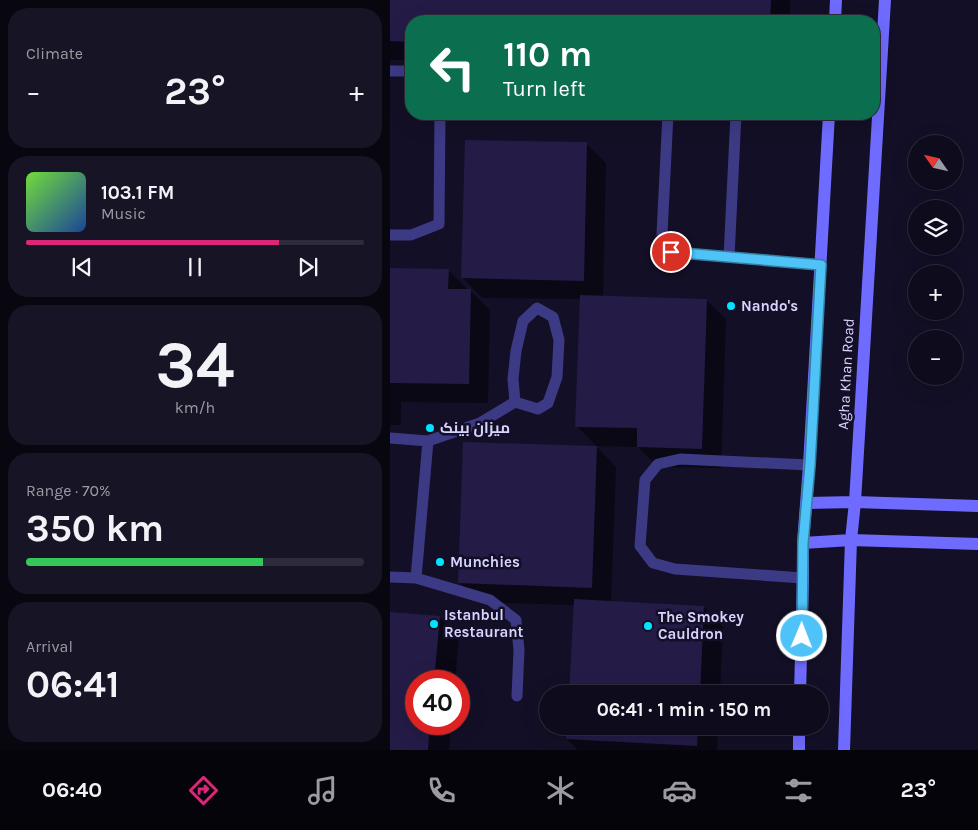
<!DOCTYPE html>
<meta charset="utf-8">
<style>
body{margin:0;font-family:Karla,Cairo,sans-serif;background:#171425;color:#f1f3f6;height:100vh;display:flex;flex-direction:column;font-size:19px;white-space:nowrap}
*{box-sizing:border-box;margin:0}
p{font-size:16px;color:#9b9ba3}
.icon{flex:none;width:28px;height:28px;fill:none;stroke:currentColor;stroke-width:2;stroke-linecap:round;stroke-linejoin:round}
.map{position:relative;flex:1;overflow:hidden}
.sheet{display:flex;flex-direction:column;gap:8px;padding:8px;background:#08060f;width:390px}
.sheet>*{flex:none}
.banner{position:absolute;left:15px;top:15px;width:475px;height:105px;border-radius:20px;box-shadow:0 5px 20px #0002,0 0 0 1px #2e2b3b;background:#0b6e4f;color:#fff;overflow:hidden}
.needle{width:32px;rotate:304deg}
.tools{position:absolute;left:518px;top:135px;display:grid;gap:10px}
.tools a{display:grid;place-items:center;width:55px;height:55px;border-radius:50%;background:#0e0b1c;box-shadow:0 5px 20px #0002,0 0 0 1px #2e2b3b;font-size:25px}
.speed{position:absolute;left:15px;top:670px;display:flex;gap:10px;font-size:25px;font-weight:700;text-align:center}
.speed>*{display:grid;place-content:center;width:65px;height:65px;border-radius:50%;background:#0e0b1c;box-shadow:0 5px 20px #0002,0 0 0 1px #2e2b3b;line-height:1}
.speed .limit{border:8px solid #d22;background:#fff;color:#111}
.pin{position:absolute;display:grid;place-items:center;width:42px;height:42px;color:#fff;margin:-21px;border:2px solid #fff;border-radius:50%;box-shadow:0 1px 5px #0007}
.me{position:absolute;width:55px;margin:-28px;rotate:1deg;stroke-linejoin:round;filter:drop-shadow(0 0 4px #0008)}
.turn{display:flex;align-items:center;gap:18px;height:105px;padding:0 15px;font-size:22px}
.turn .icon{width:65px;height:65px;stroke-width:2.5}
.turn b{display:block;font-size:35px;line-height:42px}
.big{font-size:38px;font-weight:700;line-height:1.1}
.sheet .card{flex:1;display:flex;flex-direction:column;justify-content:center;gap:8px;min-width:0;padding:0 18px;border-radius:20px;background:#171425}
.sheet .dial{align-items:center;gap:0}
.dial b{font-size:65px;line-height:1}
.song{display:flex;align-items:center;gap:15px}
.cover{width:60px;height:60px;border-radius:8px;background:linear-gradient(135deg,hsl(100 70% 55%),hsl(220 70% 35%))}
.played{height:5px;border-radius:2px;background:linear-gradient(90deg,#db2777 75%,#2e2b3b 75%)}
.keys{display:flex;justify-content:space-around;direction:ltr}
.heat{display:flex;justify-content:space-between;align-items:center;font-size:28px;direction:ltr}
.charge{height:8px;border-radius:4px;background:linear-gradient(90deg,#34c759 70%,#2e2b3b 0)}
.trip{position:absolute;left:149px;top:685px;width:290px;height:50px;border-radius:25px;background:#0e0b1c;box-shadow:0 5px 20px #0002,0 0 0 1px #2e2b3b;font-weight:700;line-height:50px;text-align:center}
.tab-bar{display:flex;height:80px;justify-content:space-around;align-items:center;background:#06040b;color:#9b9ba3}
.tab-bar .icon{width:35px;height:35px}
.tab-bar .current{color:#db2777}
.tab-bar b{font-size:22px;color:#f1f3f6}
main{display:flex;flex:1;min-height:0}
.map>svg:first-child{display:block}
.shadow{fill:#0007}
.building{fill:#241b47}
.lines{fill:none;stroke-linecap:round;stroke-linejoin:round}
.lane{stroke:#3d3a85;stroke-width:11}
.secondary{stroke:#6f6bff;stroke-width:12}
.route-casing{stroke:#337fa1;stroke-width:12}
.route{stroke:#4fc3f7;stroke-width:9}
.poi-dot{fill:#00e5ff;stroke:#130f26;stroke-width:2}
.labels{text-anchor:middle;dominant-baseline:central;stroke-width:5;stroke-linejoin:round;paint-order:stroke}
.poi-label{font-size:15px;font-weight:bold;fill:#d9d4ff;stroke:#130f26;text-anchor:start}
.street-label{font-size:15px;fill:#d9d4ff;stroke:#130f26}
</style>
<main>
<section class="sheet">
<div class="card"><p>Climate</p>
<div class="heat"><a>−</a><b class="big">23°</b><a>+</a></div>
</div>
<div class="card">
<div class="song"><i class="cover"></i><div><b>103.1 FM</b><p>Music</p></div></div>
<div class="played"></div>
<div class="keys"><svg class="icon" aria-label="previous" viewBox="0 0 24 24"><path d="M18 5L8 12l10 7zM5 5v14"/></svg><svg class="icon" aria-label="pause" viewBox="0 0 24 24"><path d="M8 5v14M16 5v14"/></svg><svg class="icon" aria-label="next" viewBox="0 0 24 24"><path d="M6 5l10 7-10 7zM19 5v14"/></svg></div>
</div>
<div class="card dial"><b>34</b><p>km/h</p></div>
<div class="card"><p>Range · 70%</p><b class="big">350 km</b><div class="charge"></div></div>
<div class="card"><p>Arrival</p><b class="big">06:41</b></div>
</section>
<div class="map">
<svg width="588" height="750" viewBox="0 0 588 750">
<rect width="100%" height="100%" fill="#130f26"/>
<!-- shadow -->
<path class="shadow" d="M 0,0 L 400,0 L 400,21 L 21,21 L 21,60 L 0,60 Z
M 197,144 L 216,163 L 213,297 L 316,300 L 336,319 L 331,468 L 268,467 L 248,447 L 206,446 L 187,426 L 191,299 L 92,298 L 73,278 Z
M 0,269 L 58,270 L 78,290 L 80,290 L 100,310 L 98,403 L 11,402 L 11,425 L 0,425 Z
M 207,447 L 226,467 L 221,603 L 314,607 L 333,627 L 330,694 L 180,694 L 185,605 L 89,602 L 69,582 Z
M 0,613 L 50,618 L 69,637 L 65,681 L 26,681 L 26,724 L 61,724 L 59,750 L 0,750 Z
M 178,726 L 328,726 L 327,750 L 188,750 L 177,739 Z"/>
<!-- building -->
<path class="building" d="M 0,0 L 381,0 L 380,21 L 21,21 L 21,42 L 0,41 Z
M 75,140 L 197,142 L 194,281 L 71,278 Z
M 0,268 L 59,269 L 58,289 L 81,289 L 79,384 L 0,383 Z
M 190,295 L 317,299 L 312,449 L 247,447 L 247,428 L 185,427 Z
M 73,442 L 207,446 L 202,588 L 68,583 Z
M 184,599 L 314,606 L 310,694 L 179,694 Z
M 0,612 L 50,616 L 44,681 L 26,681 L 26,724 L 40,724 L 38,750 L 0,750 Z
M 177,726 L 308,726 L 307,746 L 176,739 Z"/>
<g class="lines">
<!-- lane -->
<path class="lane" d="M 0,71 L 21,71
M 278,114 L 272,234 L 281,252 L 431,265
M 0,235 L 21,235 L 49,224 L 50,114
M 339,257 L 346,114
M 147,308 L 163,317 L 169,340 L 167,377 L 158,403 L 148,409 L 125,402 L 123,379 L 126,351 L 133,321 Z
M 0,438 L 38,441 L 90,423 L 125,402
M 0,577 L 26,578 L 100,600 L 126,620 L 129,650 L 127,696
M 26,578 L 38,441
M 413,578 L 285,569 L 263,563 L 250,546 L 255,480 L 268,464 L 290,459 L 419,465"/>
<!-- secondary -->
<path class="secondary" d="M 445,21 L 446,0
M 416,503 L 465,502 L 588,506
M 413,543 L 461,540 L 588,544
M 410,694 L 413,578 L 413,543 L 419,465 L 439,114
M 409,750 L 409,726
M 454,750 L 461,540 L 465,502 L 495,0"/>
</g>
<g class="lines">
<!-- route casing -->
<g class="route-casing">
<path id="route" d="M 281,252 L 431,265 L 420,465 L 413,543 L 412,636"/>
</g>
<!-- route -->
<use href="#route" class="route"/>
</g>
<!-- markers -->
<g class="poi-dot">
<circle cx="341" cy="306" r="5"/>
<circle cx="40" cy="428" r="5"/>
<circle cx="50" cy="562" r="5"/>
<circle cx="44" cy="624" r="5"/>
<circle cx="258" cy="626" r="5"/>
</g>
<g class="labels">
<!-- poi labels -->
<g class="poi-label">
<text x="351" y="306">Nando's</text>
<text x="50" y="428">میزان بینک</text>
<text x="60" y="562">Munchies</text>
<text x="54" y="615">Istanbul<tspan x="54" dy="17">Restaurant</tspan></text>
<text x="268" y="617">The Smokey<tspan x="268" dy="17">Cauldron</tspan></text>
</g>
<!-- street labels -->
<g class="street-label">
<text transform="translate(456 374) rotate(-87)">Agha Khan Road</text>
</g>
</g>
</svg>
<div class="tools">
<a><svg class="needle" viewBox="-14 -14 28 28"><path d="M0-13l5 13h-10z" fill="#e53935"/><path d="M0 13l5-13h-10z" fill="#9b9ba3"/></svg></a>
<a><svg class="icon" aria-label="layers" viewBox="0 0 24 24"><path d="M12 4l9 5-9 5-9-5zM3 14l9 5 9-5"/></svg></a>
<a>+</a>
<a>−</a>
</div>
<div class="speed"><div class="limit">40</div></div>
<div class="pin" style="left:281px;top:252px;background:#d93025"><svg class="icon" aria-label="arrive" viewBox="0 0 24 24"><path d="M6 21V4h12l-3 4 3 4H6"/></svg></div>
<svg class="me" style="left:412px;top:636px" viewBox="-20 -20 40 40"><circle r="17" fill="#4fc3f7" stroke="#fff" stroke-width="3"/><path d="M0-11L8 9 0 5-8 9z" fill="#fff"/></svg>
<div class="trip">06:41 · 1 min · 150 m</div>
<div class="banner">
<div class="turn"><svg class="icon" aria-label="left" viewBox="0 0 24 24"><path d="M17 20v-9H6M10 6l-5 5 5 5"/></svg><div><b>110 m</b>Turn left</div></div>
</div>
</div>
</main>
<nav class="tab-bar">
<b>06:40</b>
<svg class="icon current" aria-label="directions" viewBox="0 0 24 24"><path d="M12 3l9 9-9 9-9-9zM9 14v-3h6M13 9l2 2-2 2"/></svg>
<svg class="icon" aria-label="music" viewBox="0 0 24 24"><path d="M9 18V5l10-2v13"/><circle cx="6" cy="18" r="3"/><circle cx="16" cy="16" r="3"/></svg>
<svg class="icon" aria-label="phone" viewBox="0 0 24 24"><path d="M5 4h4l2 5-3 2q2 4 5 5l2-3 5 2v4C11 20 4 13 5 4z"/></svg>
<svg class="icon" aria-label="climate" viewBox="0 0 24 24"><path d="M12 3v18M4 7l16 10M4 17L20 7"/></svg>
<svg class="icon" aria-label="car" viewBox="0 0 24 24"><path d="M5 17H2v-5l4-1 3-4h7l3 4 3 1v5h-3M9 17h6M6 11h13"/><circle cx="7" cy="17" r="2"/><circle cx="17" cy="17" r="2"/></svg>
<svg class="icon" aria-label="filters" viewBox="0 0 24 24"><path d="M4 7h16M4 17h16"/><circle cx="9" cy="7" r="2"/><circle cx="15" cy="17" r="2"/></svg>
<b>23°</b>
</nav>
